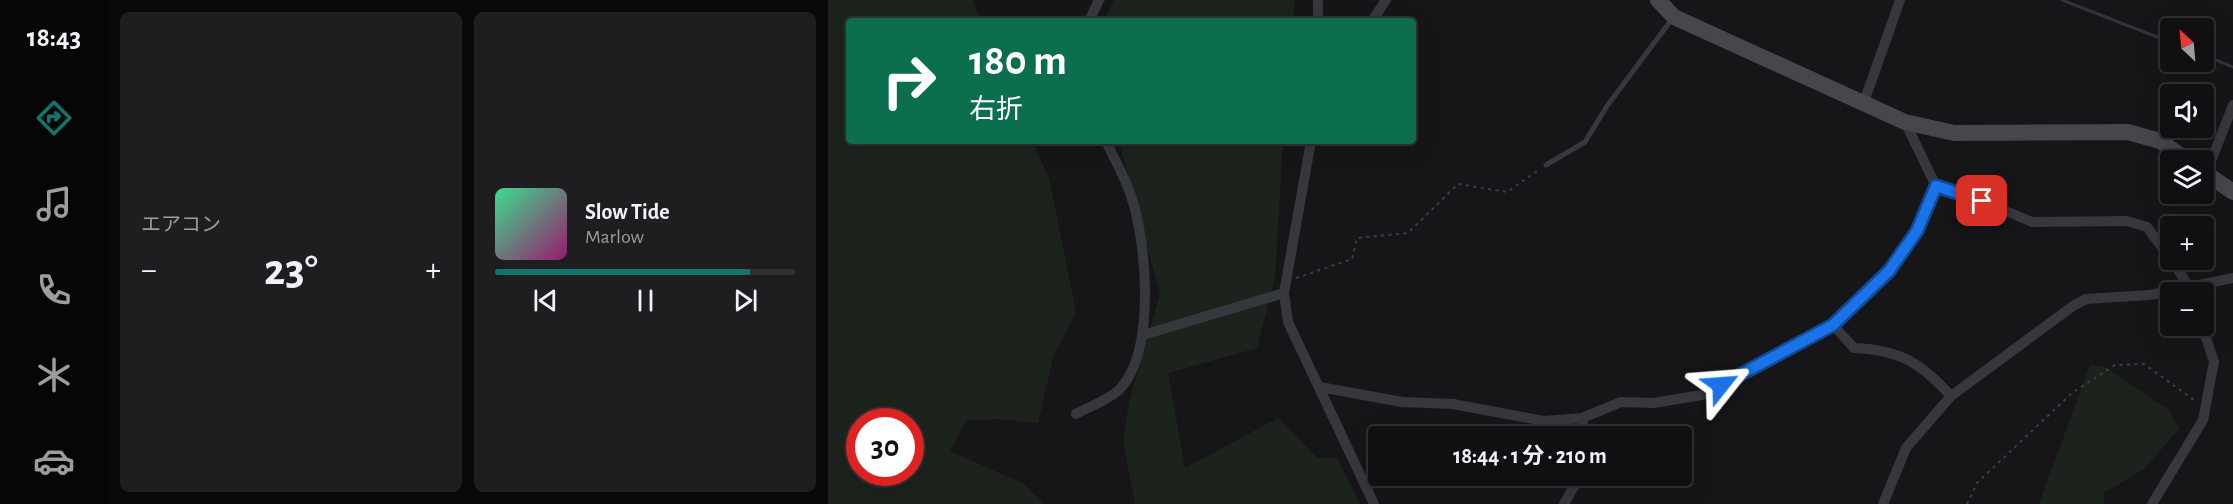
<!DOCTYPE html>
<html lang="ja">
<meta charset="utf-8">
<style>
body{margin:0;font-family:"Alegreya Sans","Noto Sans JP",sans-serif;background:#1e1e20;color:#f1f3f6;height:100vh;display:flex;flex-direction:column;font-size:22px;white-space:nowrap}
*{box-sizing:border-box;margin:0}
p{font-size:20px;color:#9c9d9f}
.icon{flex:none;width:33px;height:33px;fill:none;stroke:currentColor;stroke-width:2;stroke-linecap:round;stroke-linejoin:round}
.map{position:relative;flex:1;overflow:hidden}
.panel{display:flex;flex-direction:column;gap:12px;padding:12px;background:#09090a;width:720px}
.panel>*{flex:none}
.hud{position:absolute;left:18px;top:18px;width:570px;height:126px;border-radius:6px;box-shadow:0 6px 24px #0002,0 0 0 2px #303032;background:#0b6e4f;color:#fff;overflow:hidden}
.needle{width:39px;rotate:334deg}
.fabs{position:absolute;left:1332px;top:18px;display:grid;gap:12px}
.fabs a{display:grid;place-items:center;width:54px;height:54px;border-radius:6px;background:#101012;box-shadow:0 6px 24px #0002,0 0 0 2px #303032;font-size:30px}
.speed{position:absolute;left:18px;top:408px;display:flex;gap:12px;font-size:30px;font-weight:700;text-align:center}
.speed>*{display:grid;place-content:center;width:78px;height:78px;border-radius:50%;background:#101012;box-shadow:0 6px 24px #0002,0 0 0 2px #303032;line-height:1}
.speed .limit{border:9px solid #d22;background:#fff;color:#111}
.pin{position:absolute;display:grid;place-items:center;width:51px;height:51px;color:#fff;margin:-26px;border-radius:12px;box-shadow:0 3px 9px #0006}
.me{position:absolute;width:66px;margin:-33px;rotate:62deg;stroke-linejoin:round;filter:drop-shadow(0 0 4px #0008)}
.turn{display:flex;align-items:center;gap:21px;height:126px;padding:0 24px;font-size:27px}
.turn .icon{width:78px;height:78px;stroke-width:2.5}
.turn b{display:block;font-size:42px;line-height:51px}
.big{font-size:45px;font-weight:700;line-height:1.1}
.panel .widget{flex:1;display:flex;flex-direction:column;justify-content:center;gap:9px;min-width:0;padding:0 21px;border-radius:9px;background:#1e1e20}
.song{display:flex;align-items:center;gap:18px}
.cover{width:72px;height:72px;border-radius:9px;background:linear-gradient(135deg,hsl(150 70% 55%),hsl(320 70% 35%))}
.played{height:6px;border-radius:3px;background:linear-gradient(90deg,#0f766e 85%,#303032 85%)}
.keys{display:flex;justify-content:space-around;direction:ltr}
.heat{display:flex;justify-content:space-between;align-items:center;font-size:33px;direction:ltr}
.panel .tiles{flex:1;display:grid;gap:12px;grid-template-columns:repeat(2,1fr)}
.trip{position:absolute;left:540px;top:426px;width:324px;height:60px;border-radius:6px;background:#101012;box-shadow:0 6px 24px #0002,0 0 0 2px #303032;font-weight:700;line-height:60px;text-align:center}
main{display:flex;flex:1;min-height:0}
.menu{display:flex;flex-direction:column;width:108px;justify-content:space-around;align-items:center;background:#060607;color:#9c9d9f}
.menu .icon{width:42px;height:42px}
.menu .on{color:#0f766e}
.menu b{font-size:27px;color:#f1f3f6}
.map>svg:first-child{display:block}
.green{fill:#1c231d;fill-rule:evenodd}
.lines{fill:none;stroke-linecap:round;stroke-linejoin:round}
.stream{stroke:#2c353c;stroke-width:3}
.path{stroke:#3d3f44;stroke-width:2;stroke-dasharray:3 4.5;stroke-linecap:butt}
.lane{stroke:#37383d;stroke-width:5}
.street{stroke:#37383d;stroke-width:10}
.secondary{stroke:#45474d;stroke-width:16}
.route-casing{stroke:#114b97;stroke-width:15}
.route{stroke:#1a73e8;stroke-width:10}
</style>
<main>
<nav class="menu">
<b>18:43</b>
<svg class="icon on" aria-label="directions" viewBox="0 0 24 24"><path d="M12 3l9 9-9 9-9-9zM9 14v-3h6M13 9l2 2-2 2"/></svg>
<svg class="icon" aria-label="music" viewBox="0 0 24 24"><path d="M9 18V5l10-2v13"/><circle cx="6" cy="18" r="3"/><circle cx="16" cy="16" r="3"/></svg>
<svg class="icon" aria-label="phone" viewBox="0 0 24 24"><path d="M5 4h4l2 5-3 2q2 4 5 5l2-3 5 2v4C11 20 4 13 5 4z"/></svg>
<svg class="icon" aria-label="climate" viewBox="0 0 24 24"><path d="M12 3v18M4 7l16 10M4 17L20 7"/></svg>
<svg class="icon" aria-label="car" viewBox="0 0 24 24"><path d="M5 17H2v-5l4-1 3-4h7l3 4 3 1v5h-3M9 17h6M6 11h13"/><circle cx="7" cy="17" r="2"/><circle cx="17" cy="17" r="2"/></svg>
</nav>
<section class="panel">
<div class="tiles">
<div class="widget"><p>エアコン</p>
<div class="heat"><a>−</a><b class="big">23°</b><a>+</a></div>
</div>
<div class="widget">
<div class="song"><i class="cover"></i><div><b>Slow Tide</b><p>Marlow</p></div></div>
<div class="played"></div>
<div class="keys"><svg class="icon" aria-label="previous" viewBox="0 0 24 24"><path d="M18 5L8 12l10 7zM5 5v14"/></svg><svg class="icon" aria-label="pause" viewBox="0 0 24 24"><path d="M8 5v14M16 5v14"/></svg><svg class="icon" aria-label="next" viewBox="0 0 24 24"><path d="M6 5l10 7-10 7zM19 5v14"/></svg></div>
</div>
</div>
</section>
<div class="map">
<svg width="1405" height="504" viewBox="0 0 1405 504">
<rect width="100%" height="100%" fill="#161618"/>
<!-- green -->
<path class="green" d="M 0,0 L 145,0 L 152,21 L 21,21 L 21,141 L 204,141 L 221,178 L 248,313 L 226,354 L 210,423 L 168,419 L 138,421 L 122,451 L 194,483 L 216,504 L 0,504 ZM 32,422 L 82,422 L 82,472 L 32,472 Z
M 286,0 L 467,0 L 465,21 L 276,21 Z
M 291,141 L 455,141 L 447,278 L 429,348 L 340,373 L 357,468 L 450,418 L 489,458 L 509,458 L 532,504 L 307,504 L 295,441 L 301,403 L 332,294 Z
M 1262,365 L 1277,367 L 1342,411 L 1351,429 L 1316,469 L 1277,492 L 1276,504 L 1211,504 Z"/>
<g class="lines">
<!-- stream -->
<path class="stream" d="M 1234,0 L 1342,42
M 1376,55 L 1405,67"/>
<!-- path -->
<path class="path" d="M 468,278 L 524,259 L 529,238 L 580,233 L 630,184 L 679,192 L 712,169
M 1139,504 L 1149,483 L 1244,393 L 1287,365 L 1316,364 L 1369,402"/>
<!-- lane -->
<path class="lane" d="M 718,165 L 757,142 L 779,106 L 844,19"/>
<!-- street -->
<path class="street" d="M 261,21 L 271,0
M 490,21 L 490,0
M 544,21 L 558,0
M 1036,102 L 1072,0
M 483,141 L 456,293 L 460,322 L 546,504
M 1378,174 L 1405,105
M 1108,186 L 1154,201 L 1204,222 L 1299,221 L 1319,227 L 1342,258
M 1344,260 L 1364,292
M 1005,325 L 1026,348 C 1072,350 1092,362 1123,396
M 315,335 L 456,293
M 492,387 L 574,402 L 625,404 L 716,421 L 754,418 L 793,402 L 825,403 L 874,395 L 1005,325 L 1061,271 L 1089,232 L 1108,186 L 1077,122
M 248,414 C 261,407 282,399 292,389 C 328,350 319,243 303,196 C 297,177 286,159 278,141
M 754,418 L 757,436
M 736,504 L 752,476
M 1055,504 L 1078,448 L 1123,396 L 1245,306 L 1258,299 L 1322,295 L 1405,278
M 1324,504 L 1375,420 L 1386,362 L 1374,326"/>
<!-- secondary -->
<path class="secondary" d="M 830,0 L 846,17 L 1077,122 L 1126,133 L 1300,132 L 1332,141 L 1359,160
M 1376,172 L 1405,192"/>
</g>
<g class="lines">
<!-- route casing -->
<g class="route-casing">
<path id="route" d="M 893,385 L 1005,325 L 1061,271 L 1089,231 L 1108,186 L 1154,201"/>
</g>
<!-- route -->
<use href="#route" class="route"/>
</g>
</svg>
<div class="fabs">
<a><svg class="needle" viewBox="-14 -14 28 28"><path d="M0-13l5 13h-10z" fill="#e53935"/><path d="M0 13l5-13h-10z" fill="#9c9d9f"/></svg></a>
<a><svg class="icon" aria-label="sound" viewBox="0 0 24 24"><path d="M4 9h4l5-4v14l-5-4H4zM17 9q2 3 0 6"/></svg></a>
<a><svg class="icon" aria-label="layers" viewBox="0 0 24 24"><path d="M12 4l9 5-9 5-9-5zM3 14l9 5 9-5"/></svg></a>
<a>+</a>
<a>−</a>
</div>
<div class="speed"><div class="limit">30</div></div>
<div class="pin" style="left:1154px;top:201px;background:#d93025"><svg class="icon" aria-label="arrive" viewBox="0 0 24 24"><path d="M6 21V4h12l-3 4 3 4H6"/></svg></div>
<svg class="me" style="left:893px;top:385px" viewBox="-20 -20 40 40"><path d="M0-17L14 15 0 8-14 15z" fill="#1a73e8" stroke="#fff" stroke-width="4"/></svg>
<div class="trip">18:44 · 1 分 · 210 m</div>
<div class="hud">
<div class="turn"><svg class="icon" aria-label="right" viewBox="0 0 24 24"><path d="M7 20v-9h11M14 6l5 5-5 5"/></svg><div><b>180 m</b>右折</div></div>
</div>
</div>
</main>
